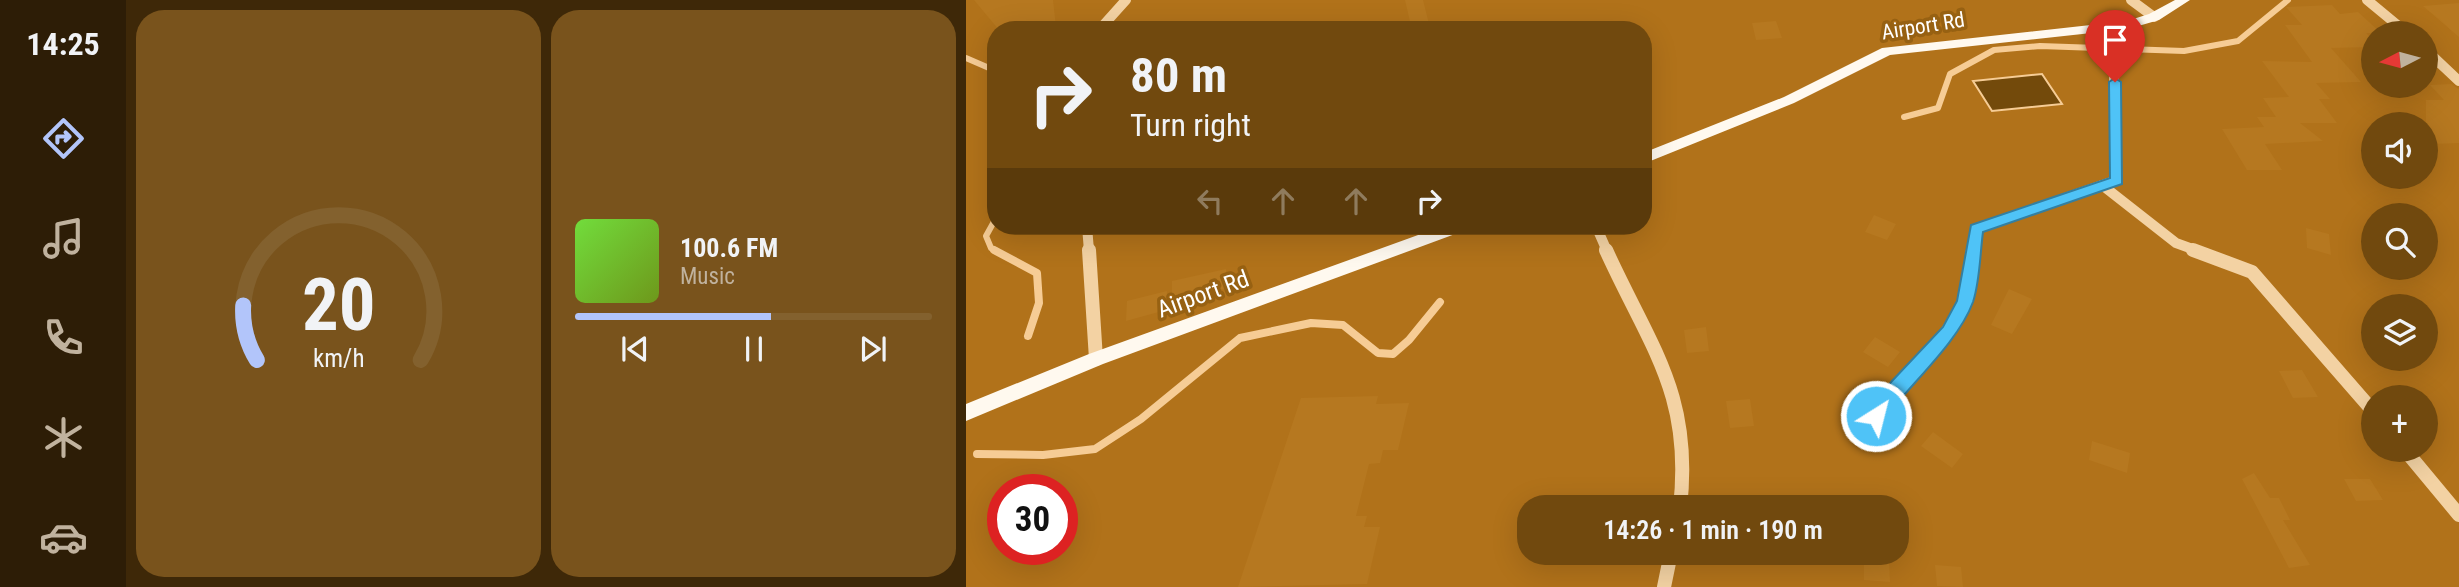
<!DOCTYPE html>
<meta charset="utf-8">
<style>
body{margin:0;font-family:"Roboto Condensed",sans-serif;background:#79531c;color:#f1f3f6;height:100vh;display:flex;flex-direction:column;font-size:26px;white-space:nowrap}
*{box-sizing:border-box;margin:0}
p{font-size:23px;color:#c0b29e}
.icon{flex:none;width:38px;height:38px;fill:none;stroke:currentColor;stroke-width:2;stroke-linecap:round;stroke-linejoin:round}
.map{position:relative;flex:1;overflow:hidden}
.details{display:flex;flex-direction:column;gap:10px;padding:10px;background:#3e2808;width:840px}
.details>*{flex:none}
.top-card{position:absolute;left:21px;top:21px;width:665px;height:214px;border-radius:28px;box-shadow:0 7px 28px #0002;background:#71490e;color:#f1f3f6;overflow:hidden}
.needle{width:46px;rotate:264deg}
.buttons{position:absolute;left:1395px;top:21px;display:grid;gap:14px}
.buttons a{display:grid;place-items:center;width:77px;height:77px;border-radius:50%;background:#71490e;box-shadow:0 7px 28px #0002;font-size:35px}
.speed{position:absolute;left:21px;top:474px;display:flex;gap:14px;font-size:35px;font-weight:700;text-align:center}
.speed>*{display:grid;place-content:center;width:91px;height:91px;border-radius:50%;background:#71490e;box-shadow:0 7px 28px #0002;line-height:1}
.speed .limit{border:10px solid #d22;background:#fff;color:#111}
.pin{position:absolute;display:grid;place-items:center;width:60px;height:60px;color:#fff;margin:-72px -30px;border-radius:50% 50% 50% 0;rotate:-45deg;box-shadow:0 0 7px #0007}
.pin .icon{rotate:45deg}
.me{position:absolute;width:77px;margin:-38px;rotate:36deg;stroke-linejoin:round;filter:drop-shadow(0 0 5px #0008)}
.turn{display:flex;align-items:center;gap:24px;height:147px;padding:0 28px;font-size:32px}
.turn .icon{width:91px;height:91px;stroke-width:2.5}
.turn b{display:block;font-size:49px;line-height:60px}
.lanes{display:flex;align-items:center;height:66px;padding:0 28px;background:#0003;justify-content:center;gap:35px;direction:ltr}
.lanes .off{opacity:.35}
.details .card{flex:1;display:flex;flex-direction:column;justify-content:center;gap:10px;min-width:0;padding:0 24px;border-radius:28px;background:#79531c}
.details .dial{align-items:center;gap:0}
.dial svg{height:182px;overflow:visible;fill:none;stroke:#83612e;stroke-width:7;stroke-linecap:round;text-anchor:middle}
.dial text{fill:#f1f3f6;stroke:none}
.song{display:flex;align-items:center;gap:21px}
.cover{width:84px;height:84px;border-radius:10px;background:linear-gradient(135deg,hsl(100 70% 55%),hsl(80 70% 35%))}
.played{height:7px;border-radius:4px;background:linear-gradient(90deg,#b2c5fa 55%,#83612e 55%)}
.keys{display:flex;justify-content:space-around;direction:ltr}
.details .tiles{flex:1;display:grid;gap:10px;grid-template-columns:repeat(2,1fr)}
.trip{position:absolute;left:551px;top:495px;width:392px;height:70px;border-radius:28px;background:#71490e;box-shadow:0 7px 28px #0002;font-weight:600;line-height:70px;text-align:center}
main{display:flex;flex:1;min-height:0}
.tabs{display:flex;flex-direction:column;width:126px;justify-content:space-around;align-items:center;background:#2d1d06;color:#c0b29e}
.tabs .icon{width:49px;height:49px}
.tabs .current{color:#b2c5fa}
.tabs b{font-size:32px;color:#f1f3f6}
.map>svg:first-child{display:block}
.green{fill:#b1721a;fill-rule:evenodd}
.water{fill:#734a0b;stroke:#f6cc95;stroke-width:2}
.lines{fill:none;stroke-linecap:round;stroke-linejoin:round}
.stream-far1{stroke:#f6cc95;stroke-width:6}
.stream{stroke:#f6cc95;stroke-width:8}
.building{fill:#b67820}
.minor-far1{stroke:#f3d2a3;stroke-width:10}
.minor{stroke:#f3d2a3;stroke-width:14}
.major{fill:#fff9ef;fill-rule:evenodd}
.route{fill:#4fc3f7;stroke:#337fa1;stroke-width:2}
.labels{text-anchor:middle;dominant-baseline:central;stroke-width:7;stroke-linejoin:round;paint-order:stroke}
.far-street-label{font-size:21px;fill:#fff;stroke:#976112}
.street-label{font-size:24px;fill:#fff;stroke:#976112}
</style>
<main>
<nav class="tabs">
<b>14:25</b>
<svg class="icon current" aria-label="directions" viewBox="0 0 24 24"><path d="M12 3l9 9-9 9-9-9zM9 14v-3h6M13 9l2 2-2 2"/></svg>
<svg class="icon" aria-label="music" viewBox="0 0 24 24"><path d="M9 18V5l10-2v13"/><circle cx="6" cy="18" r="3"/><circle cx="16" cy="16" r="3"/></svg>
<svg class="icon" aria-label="phone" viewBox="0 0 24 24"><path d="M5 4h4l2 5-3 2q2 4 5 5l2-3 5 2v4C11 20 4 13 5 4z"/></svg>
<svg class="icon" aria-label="climate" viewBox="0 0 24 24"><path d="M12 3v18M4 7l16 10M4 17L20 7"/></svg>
<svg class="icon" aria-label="car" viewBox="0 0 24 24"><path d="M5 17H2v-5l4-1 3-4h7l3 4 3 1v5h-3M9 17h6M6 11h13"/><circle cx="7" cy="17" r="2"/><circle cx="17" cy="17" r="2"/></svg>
</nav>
<section class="details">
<div class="tiles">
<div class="card dial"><svg viewBox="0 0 100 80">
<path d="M14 69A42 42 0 1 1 86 69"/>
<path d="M14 69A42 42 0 0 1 8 45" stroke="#b2c5fa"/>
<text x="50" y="56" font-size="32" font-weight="700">20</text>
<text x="50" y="72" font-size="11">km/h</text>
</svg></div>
<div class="card">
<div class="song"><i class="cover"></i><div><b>100.6 FM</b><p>Music</p></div></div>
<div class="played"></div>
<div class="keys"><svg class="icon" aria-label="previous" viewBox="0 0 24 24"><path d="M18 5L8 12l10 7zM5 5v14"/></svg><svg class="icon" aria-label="pause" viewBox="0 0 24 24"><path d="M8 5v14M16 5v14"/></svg><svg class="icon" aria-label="next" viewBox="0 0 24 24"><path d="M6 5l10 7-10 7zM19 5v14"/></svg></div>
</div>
</div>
</section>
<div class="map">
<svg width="1493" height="587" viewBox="0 0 1493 587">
<rect width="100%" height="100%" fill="#976112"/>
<!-- green -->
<path class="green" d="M 0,0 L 1493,0 L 1493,587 L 0,587 ZM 30,30 L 677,30 L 677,226 L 30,226 ZM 1407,33 L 1460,33 L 1460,86 L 1407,86 ZM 1407,124 L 1460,124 L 1460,177 L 1407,177 ZM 1407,215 L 1460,215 L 1460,268 L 1407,268 ZM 1407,306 L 1460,306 L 1460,359 L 1407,359 ZM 1407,397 L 1460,397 L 1460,450 L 1407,450 ZM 37,490 L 96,490 L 96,550 L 37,550 ZM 564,508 L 931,508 L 931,553 L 564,553 Z"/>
<!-- water -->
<path class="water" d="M 1076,74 L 1096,104 L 1026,111 L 1007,81 Z"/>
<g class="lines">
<!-- stream-far1 -->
<path class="stream-far1" d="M 0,58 L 30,71
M 938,117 L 972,108 L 984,74 L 1028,50 L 1074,46 L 1218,51 L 1272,41 L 1322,0
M 30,218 L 20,236 L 25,248 L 31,251"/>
<!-- stream -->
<path class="stream" d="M 28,250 L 71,273 L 73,303 L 62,336
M 11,454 L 77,455 L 129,449 L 175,419 L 274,338 L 345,323 L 377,325 L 412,353 L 427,354 L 443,340 L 474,302"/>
</g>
<!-- building -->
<path class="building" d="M 8,0 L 87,0 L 90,27 L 33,30 Z
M 439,0 L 457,0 L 464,28 L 446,30 Z
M 1493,3 L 1493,37 L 1457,6 Z
M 1366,5 L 1374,14 L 1392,12 L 1415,33 L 1400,33 L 1407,40 L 1407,47 L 1365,48 L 1395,82 L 1350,83 L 1364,99 L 1353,99 L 1371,123 L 1334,123 L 1357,141 L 1299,144 L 1316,170 L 1281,170 L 1256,129 L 1298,127 L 1291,117 L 1310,117 L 1297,98 L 1323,97 L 1296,61 L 1346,62 L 1319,25 L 1336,25 L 1320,7 Z
M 810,21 L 816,38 L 790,40 L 786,23 Z
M 1485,84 L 1493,89 L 1493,143 L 1468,144 L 1460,134 L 1460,100 L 1478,100 L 1464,85 Z
M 908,215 L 930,224 L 921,240 L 899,232 Z
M 1340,228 L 1363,234 L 1365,255 L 1341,248 Z
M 260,269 L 260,288 L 206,301 L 206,281 Z
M 1043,289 L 1066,299 L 1046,334 L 1025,325 Z
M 201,291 L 200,310 L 160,321 L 161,301 Z
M 740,327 L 743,351 L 721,353 L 718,330 Z
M 909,337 L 934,352 L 922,367 L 897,352 Z
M 1336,370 L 1352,397 L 1327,398 L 1313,371 Z
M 412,396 L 410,404 L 443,403 L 432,450 L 417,450 L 414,463 L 403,464 L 390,516 L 401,516 L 398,527 L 414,527 L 401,584 L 272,587 L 335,398 Z
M 784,399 L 788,426 L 764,428 L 760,401 Z
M 967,432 L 997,454 L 986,468 L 955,446 Z
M 1126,441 L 1164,453 L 1161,473 L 1123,460 Z
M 1288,473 L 1304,498 L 1313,498 L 1324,520 L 1317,520 L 1344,565 L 1323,568 L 1276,479 Z
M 1378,479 L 1404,479 L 1417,500 L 1390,501 Z
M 898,560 L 923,561 L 924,582 L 898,580 Z
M 969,565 L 995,567 L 997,587 L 971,586 Z"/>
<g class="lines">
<!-- minor-far1 -->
<path class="minor-far1" d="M 1165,0 L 1188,17
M 1401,0 L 1441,33
M 133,30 L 160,0
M 1460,50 L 1493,81
M 1136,185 L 1210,243 L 1232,251
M 121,226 L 123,251
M 630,226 L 641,251
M 1007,251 L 1010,229 L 1151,180 L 1147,44 L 1162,25"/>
<!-- minor -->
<path class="minor" d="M 123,250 L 130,359
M 640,250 C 684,347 727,394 714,508
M 1227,250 L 1286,272 L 1407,411
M 910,416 C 938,378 978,346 998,304 C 1005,288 1004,266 1007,250
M 1439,450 L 1493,515
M 698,587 L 705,553"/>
<!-- major -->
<path class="major" d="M 1209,0 L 1224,0 L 1193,20 L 1162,29 L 924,55 L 828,103 L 677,164 L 677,153 L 818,97 L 916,48 L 1161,21 L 1183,14 Z
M 477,226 L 502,226 L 500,230 L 137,364 L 0,421 L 0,404 L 123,354 Z"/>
</g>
<!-- route -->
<path class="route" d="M 1149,78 L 1155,82 L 1156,184 L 1017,232 C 1014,254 1014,281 1007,302 C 992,343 943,385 916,422 L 904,422 L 901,416 L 904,411 L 926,381 L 977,327 L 991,301 L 1005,225 L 1144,178 L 1143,82 Z"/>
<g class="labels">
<!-- far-street labels -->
<g class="far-street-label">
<text transform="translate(957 26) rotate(-9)">Airport Rd</text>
</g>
<!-- street labels -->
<g class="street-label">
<text transform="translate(237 294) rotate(-20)">Airport Rd</text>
</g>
</g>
</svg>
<div class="buttons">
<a><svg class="needle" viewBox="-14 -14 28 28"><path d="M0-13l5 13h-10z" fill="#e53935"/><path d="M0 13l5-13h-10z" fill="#c0b29e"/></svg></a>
<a><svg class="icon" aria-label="sound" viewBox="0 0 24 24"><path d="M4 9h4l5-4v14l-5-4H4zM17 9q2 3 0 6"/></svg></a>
<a><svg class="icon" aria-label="search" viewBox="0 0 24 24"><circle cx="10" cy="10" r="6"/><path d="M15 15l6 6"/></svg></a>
<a><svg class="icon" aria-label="layers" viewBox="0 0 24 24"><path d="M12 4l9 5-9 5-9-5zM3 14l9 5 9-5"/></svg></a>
<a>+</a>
</div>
<div class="speed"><div class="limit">30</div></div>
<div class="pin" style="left:1149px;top:82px;background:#d93025"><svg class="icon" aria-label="arrive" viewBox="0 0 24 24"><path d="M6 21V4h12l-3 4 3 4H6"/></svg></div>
<svg class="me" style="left:910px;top:416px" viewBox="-20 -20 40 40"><circle r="17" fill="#4fc3f7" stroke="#fff" stroke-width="3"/><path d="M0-11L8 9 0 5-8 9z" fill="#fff"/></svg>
<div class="trip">14:26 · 1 min · 190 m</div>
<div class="top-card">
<div class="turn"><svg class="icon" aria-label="right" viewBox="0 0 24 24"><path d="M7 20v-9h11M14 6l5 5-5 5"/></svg><div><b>80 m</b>Turn right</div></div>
<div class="lanes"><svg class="icon off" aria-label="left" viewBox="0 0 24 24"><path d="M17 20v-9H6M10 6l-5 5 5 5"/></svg><svg class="icon off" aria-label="ahead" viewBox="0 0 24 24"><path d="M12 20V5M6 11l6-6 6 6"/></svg><svg class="icon off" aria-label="ahead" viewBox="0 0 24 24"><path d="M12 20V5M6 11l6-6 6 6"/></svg><svg class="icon" aria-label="right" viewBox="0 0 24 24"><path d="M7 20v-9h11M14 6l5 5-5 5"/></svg></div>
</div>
</div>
</main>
